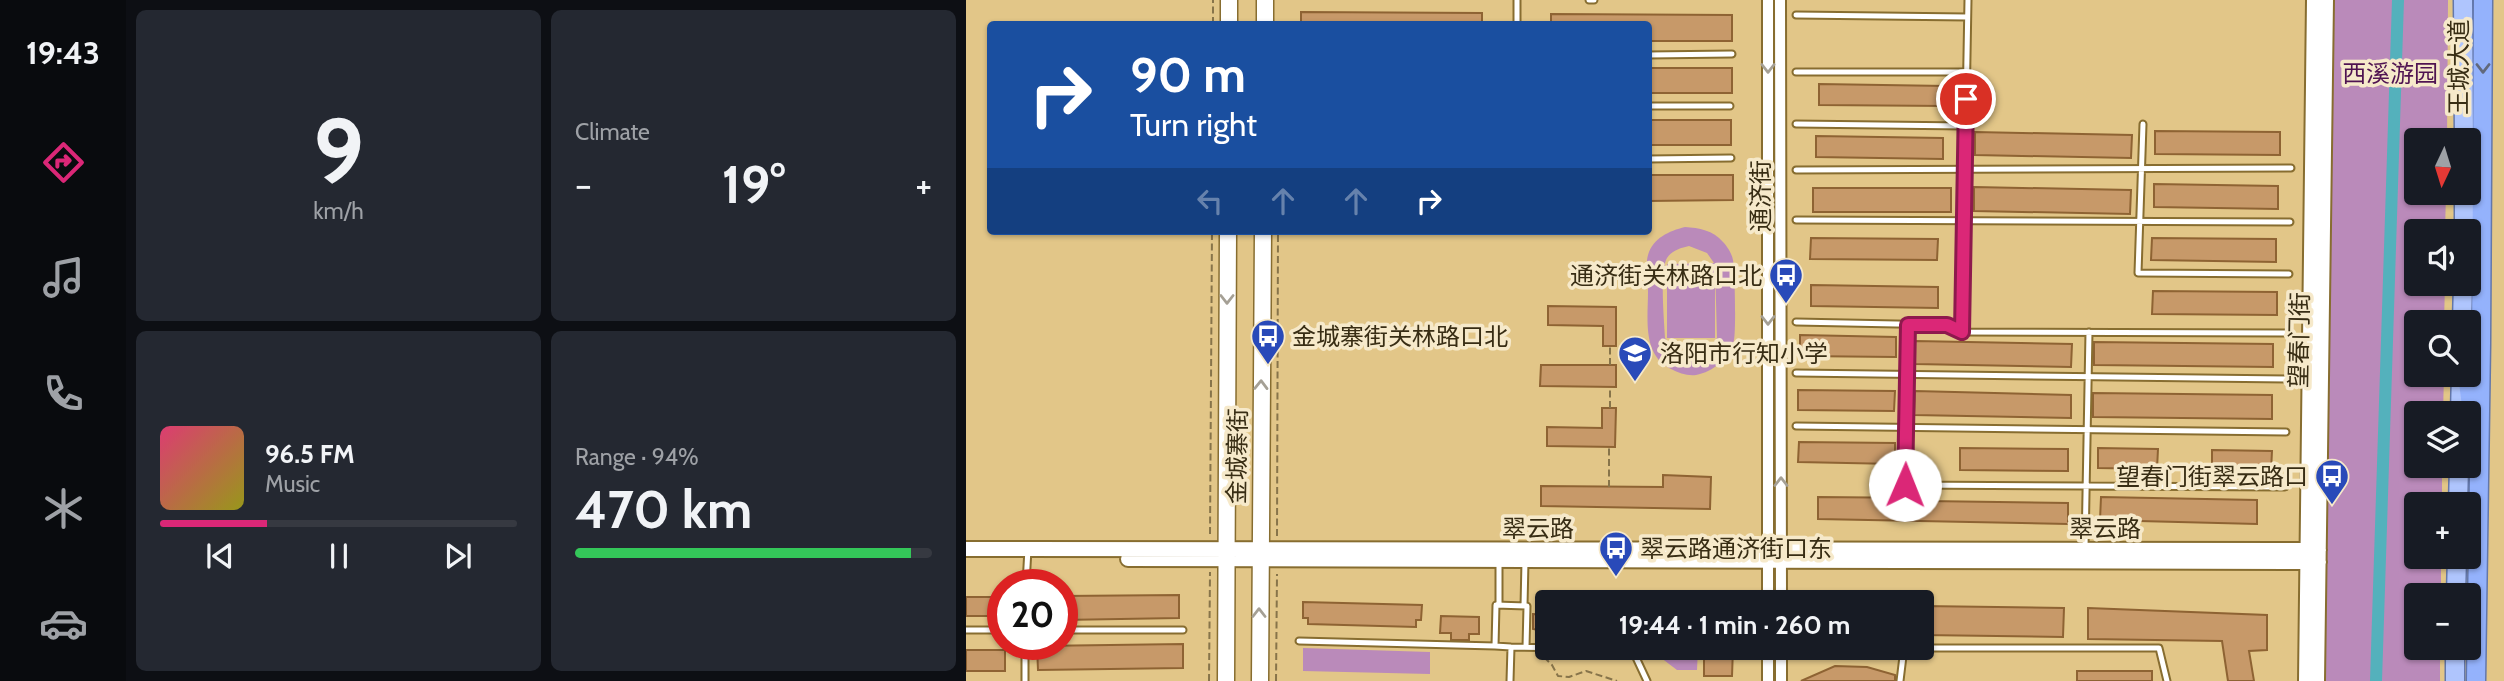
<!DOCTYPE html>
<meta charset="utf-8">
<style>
body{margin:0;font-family:Cabin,"Noto Sans SC",sans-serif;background:#242831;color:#f1f3f6;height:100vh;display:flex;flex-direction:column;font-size:26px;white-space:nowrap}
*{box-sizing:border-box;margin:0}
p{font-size:23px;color:#9ea1a6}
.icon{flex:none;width:38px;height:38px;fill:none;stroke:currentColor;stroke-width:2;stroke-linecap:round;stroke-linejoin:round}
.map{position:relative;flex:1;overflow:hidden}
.sheet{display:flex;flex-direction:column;gap:10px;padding:10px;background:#0d0f14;width:840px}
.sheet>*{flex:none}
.hud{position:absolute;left:21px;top:21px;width:665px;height:214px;border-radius:7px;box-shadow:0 2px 5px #0004;background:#1a4fa0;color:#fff;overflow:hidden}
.needle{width:46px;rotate:184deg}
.controls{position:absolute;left:1438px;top:128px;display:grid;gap:14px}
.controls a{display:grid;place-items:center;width:77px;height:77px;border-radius:7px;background:#171b24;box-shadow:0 2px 5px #0004;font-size:35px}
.speed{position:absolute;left:21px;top:569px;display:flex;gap:14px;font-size:35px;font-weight:700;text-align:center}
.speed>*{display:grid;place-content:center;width:91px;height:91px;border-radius:50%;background:#171b24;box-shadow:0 2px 5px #0004;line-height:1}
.speed .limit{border:10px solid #d22;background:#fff;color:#111}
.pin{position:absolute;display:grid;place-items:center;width:60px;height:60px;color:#fff;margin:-30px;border:4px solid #fff;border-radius:50%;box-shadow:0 2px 7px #0007}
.me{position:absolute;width:77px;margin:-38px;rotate:1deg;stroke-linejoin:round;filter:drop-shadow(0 0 5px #0008)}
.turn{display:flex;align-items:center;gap:24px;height:147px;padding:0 28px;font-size:32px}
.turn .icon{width:91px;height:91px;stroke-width:2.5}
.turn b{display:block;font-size:49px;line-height:60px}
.lanes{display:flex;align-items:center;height:66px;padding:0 28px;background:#0003;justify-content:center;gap:35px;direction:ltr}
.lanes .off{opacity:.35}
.big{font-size:52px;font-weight:700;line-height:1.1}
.sheet .widget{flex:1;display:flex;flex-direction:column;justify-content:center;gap:10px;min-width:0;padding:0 24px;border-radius:10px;background:#242831}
.sheet .dial{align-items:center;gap:0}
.dial b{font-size:91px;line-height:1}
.song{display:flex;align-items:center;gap:21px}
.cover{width:84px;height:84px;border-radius:10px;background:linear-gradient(135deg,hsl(340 70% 55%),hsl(60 70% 35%))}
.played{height:7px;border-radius:4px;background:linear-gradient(90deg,#db2777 30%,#363941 30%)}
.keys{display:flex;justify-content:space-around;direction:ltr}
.heat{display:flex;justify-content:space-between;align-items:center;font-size:38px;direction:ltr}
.charge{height:10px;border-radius:5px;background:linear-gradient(90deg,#34c759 94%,#363941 0)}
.sheet .tiles{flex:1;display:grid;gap:10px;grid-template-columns:repeat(2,1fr)}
.trip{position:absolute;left:569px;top:590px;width:399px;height:70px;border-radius:7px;background:#171b24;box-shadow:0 2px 5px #0004;font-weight:700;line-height:70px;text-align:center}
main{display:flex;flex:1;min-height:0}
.menu{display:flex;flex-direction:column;width:126px;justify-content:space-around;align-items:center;background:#090b0e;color:#9ea1a6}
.menu .icon{width:49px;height:49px}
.menu .current{color:#db2777}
.menu b{font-size:32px;color:#f1f3f6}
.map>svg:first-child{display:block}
.green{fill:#ba8aba;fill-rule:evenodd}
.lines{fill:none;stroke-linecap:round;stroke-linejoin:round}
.canal{stroke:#54b1bc;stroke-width:12}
.building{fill:#c79969;stroke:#8e6333;stroke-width:2}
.service-casing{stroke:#876d30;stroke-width:9}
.minor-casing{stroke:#876d30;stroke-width:14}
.tertiary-casing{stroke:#876d30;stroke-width:18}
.secondary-casing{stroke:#876d30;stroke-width:19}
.primary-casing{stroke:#6377aa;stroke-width:21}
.trunk-casing{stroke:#6377aa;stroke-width:21}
.path{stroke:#87744a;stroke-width:2;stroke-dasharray:7 3.5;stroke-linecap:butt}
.service{stroke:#fff;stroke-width:5}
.minor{stroke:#fff;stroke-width:10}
.tertiary{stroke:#fff;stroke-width:14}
.secondary{stroke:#fff;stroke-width:16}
.primary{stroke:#afc5fd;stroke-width:18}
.trunk{stroke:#94b2fc;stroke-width:18}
.oneway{stroke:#a5a095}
.oneway2{stroke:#61697c}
.route-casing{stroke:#8e194d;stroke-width:18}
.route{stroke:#db2777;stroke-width:12}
.labels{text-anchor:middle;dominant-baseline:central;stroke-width:7;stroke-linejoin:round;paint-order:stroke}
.street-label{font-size:24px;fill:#382d14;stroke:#f6e9ca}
.park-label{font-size:24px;fill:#4f1351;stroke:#f6e9ca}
.poi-label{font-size:24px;fill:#382d14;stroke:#f6e9ca;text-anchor:start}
</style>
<main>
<nav class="menu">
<b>19:43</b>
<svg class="icon current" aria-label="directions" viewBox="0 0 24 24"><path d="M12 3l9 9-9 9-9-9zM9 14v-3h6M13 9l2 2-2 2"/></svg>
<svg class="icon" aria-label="music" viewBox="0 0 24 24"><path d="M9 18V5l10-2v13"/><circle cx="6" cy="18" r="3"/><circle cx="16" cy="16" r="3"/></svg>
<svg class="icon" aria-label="phone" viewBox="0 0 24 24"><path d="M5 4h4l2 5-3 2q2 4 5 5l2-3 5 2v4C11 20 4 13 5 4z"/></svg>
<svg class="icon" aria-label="climate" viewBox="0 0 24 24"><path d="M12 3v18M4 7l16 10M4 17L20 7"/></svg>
<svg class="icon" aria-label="car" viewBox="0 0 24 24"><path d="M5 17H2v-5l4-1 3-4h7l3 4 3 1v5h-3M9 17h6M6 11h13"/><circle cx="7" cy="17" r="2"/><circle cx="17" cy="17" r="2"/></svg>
</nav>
<section class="sheet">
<div class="tiles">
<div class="widget dial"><b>9</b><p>km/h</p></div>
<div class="widget"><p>Climate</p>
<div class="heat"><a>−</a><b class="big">19°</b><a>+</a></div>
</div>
<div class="widget">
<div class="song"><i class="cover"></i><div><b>96.5 FM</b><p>Music</p></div></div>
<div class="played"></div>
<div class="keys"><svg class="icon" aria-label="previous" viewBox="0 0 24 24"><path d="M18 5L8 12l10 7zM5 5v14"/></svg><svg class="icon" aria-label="pause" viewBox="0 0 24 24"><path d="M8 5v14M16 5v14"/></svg><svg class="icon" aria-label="next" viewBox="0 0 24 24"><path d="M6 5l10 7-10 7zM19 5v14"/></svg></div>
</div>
<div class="widget"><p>Range · 94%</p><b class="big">470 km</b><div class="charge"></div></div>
</div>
</section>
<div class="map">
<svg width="1538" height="681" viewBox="0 0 1538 681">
<rect width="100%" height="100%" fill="#e2c688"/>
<!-- green -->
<path class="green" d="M 1368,0 L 1482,0 L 1481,140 L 1451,140 L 1451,192 L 1480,193 L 1479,231 L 1451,231 L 1451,284 L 1479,284 L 1478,322 L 1451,322 L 1451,374 L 1478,375 L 1477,413 L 1451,413 L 1451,466 L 1476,466 L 1476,504 L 1451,504 L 1451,556 L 1475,557 L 1475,595 L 1451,595 L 1451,648 L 1474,648 L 1474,681 L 1358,681 Z
M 719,227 C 733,228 747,230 757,242 C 761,246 766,254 767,260 C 769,272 770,330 768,340 C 764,358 747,372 730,375 C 721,376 713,373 705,369 C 676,355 682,319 682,292 C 682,281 679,266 682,255 C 687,238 703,231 719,227 ZM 723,246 L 741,253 L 748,263 L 701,264 L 701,338 L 749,338 L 749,265 L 751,338 C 737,359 712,360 699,338 C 698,319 694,275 700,260 C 704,251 714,248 723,246 Z
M 337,648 L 464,652 L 464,674 L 337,671 Z
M 682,648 L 732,648 L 731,670 L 711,670 Z"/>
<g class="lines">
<!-- canal -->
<path class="canal" d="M 1410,681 L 1432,0"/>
</g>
<!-- building -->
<path class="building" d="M 335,12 L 516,13 L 516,24 L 335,24 Z
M 585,14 L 766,15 L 766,41 L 682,41 L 682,24 L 585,24 Z
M 682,68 L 766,68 L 766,93 L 682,93 Z
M 853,84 L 980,86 L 980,106 L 853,105 Z
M 682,120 L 765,120 L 765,145 L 682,145 Z
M 1189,131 L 1314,132 L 1314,155 L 1189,154 Z
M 1009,132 L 1166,135 L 1165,158 L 1009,155 Z
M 850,136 L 977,138 L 977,159 L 850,157 Z
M 682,175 L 767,175 L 767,200 L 682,201 Z
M 1188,184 L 1312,186 L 1312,209 L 1188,207 Z
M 1008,187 L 1165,190 L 1164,214 L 1008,211 Z
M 847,188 L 985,188 L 985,212 L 847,212 Z
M 845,238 L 972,239 L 971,260 L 844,259 Z
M 1186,238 L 1310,239 L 1310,262 L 1185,260 Z
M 845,285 L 972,287 L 972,308 L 845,306 Z
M 1187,291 L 1311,292 L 1311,315 L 1186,314 Z
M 582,306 L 650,307 L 650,346 L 637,346 L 637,326 L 582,325 Z
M 834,335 L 930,337 L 930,357 L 834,356 Z
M 949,341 L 1106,344 L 1105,367 L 949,364 Z
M 1128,342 L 1307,344 L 1307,367 L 1128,365 Z
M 575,365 L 650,365 L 650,387 L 574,386 Z
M 832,390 L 929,391 L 928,411 L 832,410 Z
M 949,391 L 1105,395 L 1105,418 L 948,415 Z
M 1127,393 L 1306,395 L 1306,419 L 1127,417 Z
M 636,408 L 650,408 L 649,447 L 581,446 L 581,427 L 636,428 Z
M 833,442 L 929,443 L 929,464 L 832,462 Z
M 994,448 L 1102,449 L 1102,471 L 994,470 Z
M 1132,448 L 1192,449 L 1191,469 L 1132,468 Z
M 1246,450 L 1306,451 L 1305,471 L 1246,469 Z
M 697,475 L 745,477 L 744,509 L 575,506 L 575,486 L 697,487 Z
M 852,497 L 960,498 L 960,501 L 1102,503 L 1102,524 L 852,519 Z
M 1135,497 L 1291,500 L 1291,524 L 1134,520 Z
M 739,593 L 754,593 L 761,602 L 739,602 Z
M 213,595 L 213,618 L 96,620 L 96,596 Z
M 0,597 L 37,597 L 37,616 L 0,616 Z
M 337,602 L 456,605 L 455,620 L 450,620 L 450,627 L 342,624 L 342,618 L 337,618 Z
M 956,606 L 1098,608 L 1097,637 L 956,635 Z
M 1122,608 L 1301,615 L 1301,650 L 1283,651 L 1288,681 L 1262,681 L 1256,641 L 1122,639 Z
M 567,614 L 581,615 L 581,636 L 572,636 L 572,630 L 567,629 Z
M 475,616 L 513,617 L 513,634 L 503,634 L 503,640 L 485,640 L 485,633 L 474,633 Z
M 217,644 L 217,668 L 72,670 L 71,646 Z
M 738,648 L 767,648 L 766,676 L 738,676 Z
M 0,650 L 39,650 L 39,671 L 0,671 Z
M 869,666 L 901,667 L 929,675 L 929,681 L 835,681 Z
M 1111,671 L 1186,671 L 1186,681 L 1111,681 Z"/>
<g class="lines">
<!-- service casing -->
<g class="service-casing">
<path id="service" d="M 623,0 L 628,0
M 830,15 L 1001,17
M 551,24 L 551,0
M 682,55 L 766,54
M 830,72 L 1001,72
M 682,106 L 764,106
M 830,124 L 1000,126
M 1177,124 L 1172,273 L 1323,274
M 682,159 L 765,158
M 830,170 L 1325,168
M 830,220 L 1324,222
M 830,322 L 981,325 L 996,332 L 1322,333
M 942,325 L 939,485 L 1319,487
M 996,332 L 1002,0
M 830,373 L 1321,379
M 830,426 L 1320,432
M 1119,548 L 1123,332
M 60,584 L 62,549
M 533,605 L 533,563
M 558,606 L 559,561
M 0,630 L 37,630
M 96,630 L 217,630
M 333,641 L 529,646
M 560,647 L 561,606 L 530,605 L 529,646 L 545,647 L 666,649 L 681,681
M 839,648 L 1193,648 L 1201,681
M 59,681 L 59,644
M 544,681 L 545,647
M 934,681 L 938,648"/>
</g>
<!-- minor casing -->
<g class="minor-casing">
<path id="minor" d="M 814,0 L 815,602
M 802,602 L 802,0
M 802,648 L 802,681
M 815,681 L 815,648"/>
</g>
<!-- tertiary casing -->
<g class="tertiary-casing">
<path id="tertiary" d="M 0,549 L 1353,550
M 162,559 L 1353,562
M 1340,681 L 1348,0
M 1351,681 L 1360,0"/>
</g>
<!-- secondary casing -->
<g class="secondary-casing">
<path id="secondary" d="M 263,24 L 263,0
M 299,24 L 299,0
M 260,681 L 262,231
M 294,681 L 297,231"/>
</g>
<!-- primary casing -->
<g class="primary-casing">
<path id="primary" d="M 1497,0 L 1498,140
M 1498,231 L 1498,192
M 1496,322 L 1497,284
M 1494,413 L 1495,374
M 1492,504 L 1493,466
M 1490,595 L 1491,556
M 1489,681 L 1489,648"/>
</g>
<!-- trunk casing -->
<g class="trunk-casing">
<path id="trunk" d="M 1501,374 L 1505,406
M 1510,681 L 1515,343 L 1517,0"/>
</g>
<!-- path -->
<path class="path" d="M 247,24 L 247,0
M 644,365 L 644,346
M 644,408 L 644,387
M 643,487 L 643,447
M 244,534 L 246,231
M 311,536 L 312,231
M 578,657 L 586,665 L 592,676 L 603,677 L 620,671 L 651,681
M 243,681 L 244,572
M 310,681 L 311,574"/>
<!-- service -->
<use href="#service" class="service"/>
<!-- minor -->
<use href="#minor" class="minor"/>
<!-- tertiary -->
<use href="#tertiary" class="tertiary"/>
<!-- secondary -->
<use href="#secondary" class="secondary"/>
<!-- primary -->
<use href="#primary" class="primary"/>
<!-- trunk -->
<use href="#trunk" class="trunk"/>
</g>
<!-- one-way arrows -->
<defs><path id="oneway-chevron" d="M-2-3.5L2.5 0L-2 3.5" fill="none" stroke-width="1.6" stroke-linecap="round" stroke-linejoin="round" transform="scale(1.75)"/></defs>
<g class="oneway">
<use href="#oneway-chevron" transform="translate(802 68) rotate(90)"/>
<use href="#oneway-chevron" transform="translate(261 299) rotate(90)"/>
<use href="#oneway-chevron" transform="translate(802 320) rotate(90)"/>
<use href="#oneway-chevron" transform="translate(295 385) rotate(-89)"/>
<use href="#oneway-chevron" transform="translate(815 482) rotate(-90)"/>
<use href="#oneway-chevron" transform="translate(293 613) rotate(-90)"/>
</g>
<use class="oneway2" href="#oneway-chevron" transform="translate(1517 68) rotate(90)"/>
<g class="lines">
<!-- route casing -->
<g class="route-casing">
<path id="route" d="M 939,485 L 942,325 L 981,325 L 996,332 L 1000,99"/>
</g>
<!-- route -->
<use href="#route" class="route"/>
</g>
<!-- icons -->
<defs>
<g id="bus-pin" transform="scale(1.75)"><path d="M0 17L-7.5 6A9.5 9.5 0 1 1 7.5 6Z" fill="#294ab9" stroke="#f6e9ca"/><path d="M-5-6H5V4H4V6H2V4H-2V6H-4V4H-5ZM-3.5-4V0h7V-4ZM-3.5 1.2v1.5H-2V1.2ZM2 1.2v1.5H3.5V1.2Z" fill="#fff"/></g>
<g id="school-pin" transform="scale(1.75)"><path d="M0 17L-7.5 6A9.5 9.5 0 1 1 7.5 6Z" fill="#294ab9" stroke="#f6e9ca"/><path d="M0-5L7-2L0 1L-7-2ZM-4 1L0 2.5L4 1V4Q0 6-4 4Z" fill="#fff"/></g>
</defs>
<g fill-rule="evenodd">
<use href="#bus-pin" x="820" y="275"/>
<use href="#bus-pin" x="302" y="336"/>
<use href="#school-pin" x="669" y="353"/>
<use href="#bus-pin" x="1366" y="476"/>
<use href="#bus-pin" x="650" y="548"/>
</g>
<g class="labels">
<!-- street labels -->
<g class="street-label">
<text transform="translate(1492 67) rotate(-90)">王城大道</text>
<text transform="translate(794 196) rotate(-90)">通济街</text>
<text transform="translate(1333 340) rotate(-89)">望春门街</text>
<text transform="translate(271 456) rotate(-89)">金城寨街</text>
<text x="572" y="528">翠云路</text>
<text x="1139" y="528">翠云路</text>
</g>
<!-- park labels -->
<g class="park-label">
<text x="1424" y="73">西溪游园</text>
</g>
<!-- poi labels -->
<g class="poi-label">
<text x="796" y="275" text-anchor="end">通济街关林路口北</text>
<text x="326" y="336">金城寨街关林路口北</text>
<text x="694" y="353">洛阳市行知小学</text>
<text x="1342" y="476" text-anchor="end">望春门街翠云路口</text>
<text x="674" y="548">翠云路通济街口东</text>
</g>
</g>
</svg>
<div class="controls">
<a><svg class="needle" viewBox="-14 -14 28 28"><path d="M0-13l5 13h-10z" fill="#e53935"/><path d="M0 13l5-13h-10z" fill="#9ea1a6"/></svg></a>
<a><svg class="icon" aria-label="sound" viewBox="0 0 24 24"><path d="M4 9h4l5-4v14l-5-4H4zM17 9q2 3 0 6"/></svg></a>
<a><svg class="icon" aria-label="search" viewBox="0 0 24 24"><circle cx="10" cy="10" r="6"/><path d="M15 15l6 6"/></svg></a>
<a><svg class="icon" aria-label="layers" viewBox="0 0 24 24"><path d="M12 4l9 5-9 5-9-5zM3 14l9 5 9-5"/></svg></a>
<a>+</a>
<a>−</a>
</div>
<div class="speed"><div class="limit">20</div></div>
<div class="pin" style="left:1000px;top:99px;background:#d93025"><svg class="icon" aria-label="arrive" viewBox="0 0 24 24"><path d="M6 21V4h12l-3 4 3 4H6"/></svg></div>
<svg class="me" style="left:939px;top:485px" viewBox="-20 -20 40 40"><circle r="19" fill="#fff"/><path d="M0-13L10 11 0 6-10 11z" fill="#db2777"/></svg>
<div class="trip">19:44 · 1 min · 260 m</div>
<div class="hud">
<div class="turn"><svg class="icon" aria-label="right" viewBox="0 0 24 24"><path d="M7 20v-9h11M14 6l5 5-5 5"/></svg><div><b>90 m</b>Turn right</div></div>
<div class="lanes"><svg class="icon off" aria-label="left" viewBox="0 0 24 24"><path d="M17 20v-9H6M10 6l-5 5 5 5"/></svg><svg class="icon off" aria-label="ahead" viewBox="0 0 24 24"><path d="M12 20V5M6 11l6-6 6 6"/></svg><svg class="icon off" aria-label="ahead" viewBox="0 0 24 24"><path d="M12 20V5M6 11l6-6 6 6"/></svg><svg class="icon" aria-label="right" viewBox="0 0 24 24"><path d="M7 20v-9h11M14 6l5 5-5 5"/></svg></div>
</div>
</div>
</main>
